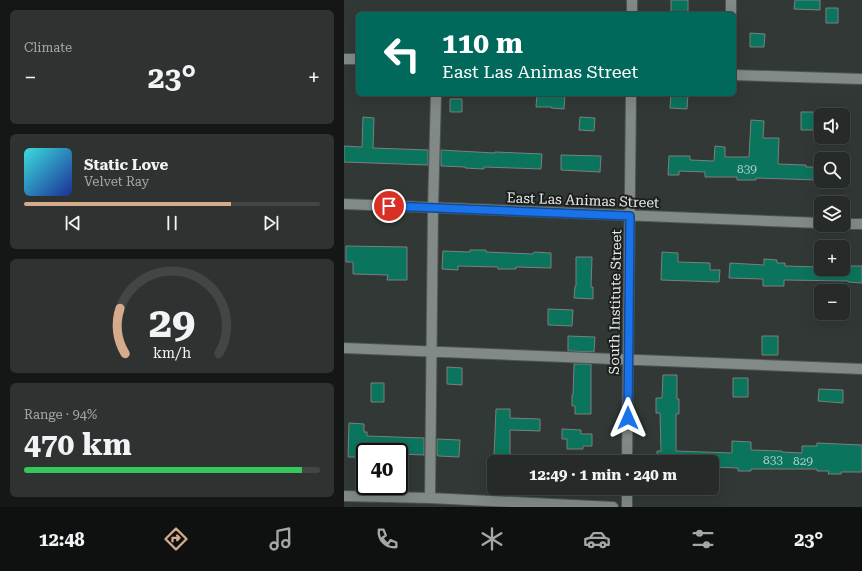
<!DOCTYPE html>
<meta charset="utf-8">
<style>
body{margin:0;font-family:"Roboto Serif",serif;background:#2e3230;color:#f1f3f6;height:100vh;display:flex;flex-direction:column;font-size:15px;white-space:nowrap}
*{box-sizing:border-box;margin:0}
p{font-size:13px;color:#a4a7a8}
.icon{flex:none;width:22px;height:22px;fill:none;stroke:currentColor;stroke-width:2;stroke-linecap:round;stroke-linejoin:round}
.map{position:relative;flex:1;overflow:hidden}
.details{display:flex;flex-direction:column;gap:10px;padding:10px;background:#151716;width:344px}
.details>*{flex:none}
.top-card{position:absolute;left:12px;top:12px;width:380px;height:84px;border-radius:6px;box-shadow:0 4px 16px #0002,0 0 0 1px #424645;background:#00695c;color:#fff;overflow:hidden}
.tools{position:absolute;left:470px;top:108px;display:grid;gap:8px}
.tools a{display:grid;place-items:center;width:36px;height:36px;border-radius:6px;background:#262a28;box-shadow:0 4px 16px #0002,0 0 0 1px #424645;font-size:20px}
.speed{position:absolute;left:12px;top:443px;display:flex;gap:8px;font-size:20px;font-weight:700;text-align:center}
.speed>*{display:grid;place-content:center;width:52px;height:52px;border-radius:50%;background:#262a28;box-shadow:0 4px 16px #0002,0 0 0 1px #424645;line-height:1}
.speed .limit{border:2px solid #111;border-radius:6px;background:#fff;color:#111}
.pin{position:absolute;display:grid;place-items:center;width:34px;height:34px;color:#fff;margin:-17px;border:2px solid #fff;border-radius:50%;box-shadow:0 1px 4px #0007}
.me{position:absolute;width:44px;margin:-22px;rotate:0deg;stroke-linejoin:round;filter:drop-shadow(0 0 3px #0008)}
.turn{display:flex;align-items:center;gap:14px;height:84px;padding:0 20px;font-size:18px}
.turn .icon{width:52px;height:52px;stroke-width:2.5}
.turn b{display:block;font-size:28px;line-height:34px}
.big{font-size:30px;font-weight:700;line-height:1.1}
.details .tile{flex:1;display:flex;flex-direction:column;justify-content:center;gap:6px;min-width:0;padding:0 14px;border-radius:6px;background:#2e3230}
.details .dial{align-items:center;gap:0}
.dial svg{height:104px;overflow:visible;fill:none;stroke:#424645;stroke-width:7;stroke-linecap:round;text-anchor:middle}
.dial text{fill:#f1f3f6;stroke:none}
.song{display:flex;align-items:center;gap:12px}
.cover{width:48px;height:48px;border-radius:6px;background:linear-gradient(135deg,hsl(180 70% 55%),hsl(230 70% 35%))}
.played{height:4px;border-radius:2px;background:linear-gradient(90deg,#d6ab8b 70%,#424645 70%)}
.keys{display:flex;justify-content:space-around;direction:ltr}
.heat{display:flex;justify-content:space-between;align-items:center;font-size:22px;direction:ltr}
.charge{height:6px;border-radius:3px;background:linear-gradient(90deg,#34c759 94%,#424645 0)}
.trip{position:absolute;left:143px;top:455px;width:232px;height:40px;border-radius:6px;background:#262a28;box-shadow:0 4px 16px #0002,0 0 0 1px #424645;font-weight:700;line-height:40px;text-align:center}
.tabs{display:flex;height:64px;justify-content:space-around;align-items:center;background:#0f1110;color:#a4a7a8}
.tabs .icon{width:28px;height:28px}
.tabs .selected{color:#d6ab8b}
.tabs b{font-size:18px;color:#f1f3f6}
main{display:flex;flex:1;min-height:0}
.map>svg:first-child{display:block}
.building{fill:#0b745d;stroke:#79807d}
.lines{fill:none;stroke-linecap:round;stroke-linejoin:round}
.minor-casing{stroke:#4e5552;stroke-width:12}
.minor{stroke:#828a87;stroke-width:10}
.route-casing{stroke:#114b97;stroke-width:10}
.route{stroke:#1a73e8;stroke-width:7}
.labels{text-anchor:middle;dominant-baseline:central;stroke-width:4;stroke-linejoin:round;paint-order:stroke}
.number-label{font-size:12px;fill:#afcdc6}
.street-label{font-size:14px;fill:#e6ebe9;stroke:#1c1f1e}
</style>
<main>
<section class="details">
<div class="tile"><p>Climate</p>
<div class="heat"><a>−</a><b class="big">23°</b><a>+</a></div>
</div>
<div class="tile">
<div class="song"><i class="cover"></i><div><b>Static Love</b><p>Velvet Ray</p></div></div>
<div class="played"></div>
<div class="keys"><svg class="icon" aria-label="previous" viewBox="0 0 24 24"><path d="M18 5L8 12l10 7zM5 5v14"/></svg><svg class="icon" aria-label="pause" viewBox="0 0 24 24"><path d="M8 5v14M16 5v14"/></svg><svg class="icon" aria-label="next" viewBox="0 0 24 24"><path d="M6 5l10 7-10 7zM19 5v14"/></svg></div>
</div>
<div class="tile dial"><svg viewBox="0 0 100 80">
<path d="M14 69A42 42 0 1 1 86 69"/>
<path d="M14 69A42 42 0 0 1 10 34" stroke="#d6ab8b"/>
<text x="50" y="56" font-size="32" font-weight="700">29</text>
<text x="50" y="72" font-size="11">km/h</text>
</svg></div>
<div class="tile"><p>Range · 94%</p><b class="big">470 km</b><div class="charge"></div></div>
</section>
<div class="map">
<svg width="518" height="507" viewBox="0 0 518 507">
<rect width="100%" height="100%" fill="#323836"/>
<!-- building -->
<path class="building" d="M 327,0 L 344,0 L 344,14 L 327,14 Z
M 451,0 L 476,0 L 476,10 L 450,9 Z
M 482,8 L 494,8 L 494,23 L 482,23 Z
M 406,33 L 421,34 L 420,47 L 406,47 Z
M 193,94 L 221,94 L 220,109 L 207,108 L 207,107 L 192,107 Z
M 327,94 L 344,94 L 343,109 L 326,108 Z
M 106,99 L 118,99 L 118,112 L 106,112 Z
M 457,112 L 475,112 L 475,130 L 457,130 Z
M 19,117 L 30,118 L 29,148 L 84,150 L 84,165 L 0,162 L 0,146 L 18,147 Z
M 236,117 L 251,118 L 250,131 L 235,130 Z
M 407,120 L 420,121 L 419,138 L 435,138 L 434,164 L 462,165 L 462,167 L 474,167 L 474,180 L 412,178 L 412,180 L 393,180 L 393,177 L 361,177 L 361,172 L 335,171 L 335,175 L 324,175 L 325,156 L 346,156 L 346,160 L 370,161 L 371,146 L 381,147 L 381,157 L 405,157 Z
M 97,150 L 150,153 L 151,152 L 198,154 L 197,169 L 140,167 L 140,169 L 121,168 L 121,167 L 97,166 Z
M 217,155 L 257,156 L 256,172 L 217,170 Z
M 2,246 L 63,247 L 63,280 L 43,280 L 44,275 L 9,274 L 9,262 L 2,262 Z
M 126,250 L 142,250 L 142,252 L 189,254 L 190,252 L 207,253 L 207,268 L 172,267 L 172,269 L 154,269 L 154,267 L 114,266 L 114,270 L 98,269 L 99,251 L 126,252 Z
M 318,252 L 334,253 L 334,262 L 366,263 L 366,270 L 376,270 L 375,282 L 317,280 Z
M 232,257 L 248,257 L 247,287 L 249,287 L 249,299 L 230,298 L 231,286 L 232,286 Z
M 420,259 L 433,260 L 433,263 L 441,263 L 441,266 L 477,267 L 477,269 L 504,269 L 504,266 L 518,266 L 518,283 L 504,282 L 504,281 L 440,280 L 440,286 L 419,286 L 419,279 L 385,278 L 386,263 L 420,265 Z
M 204,309 L 229,310 L 228,326 L 204,325 Z
M 224,336 L 251,337 L 250,352 L 224,351 Z
M 418,336 L 434,336 L 434,355 L 418,355 Z
M 230,364 L 247,364 L 247,414 L 231,414 L 231,406 L 228,406 L 228,395 L 229,395 Z
M 103,367 L 118,368 L 118,385 L 103,384 Z
M 319,375 L 333,375 L 333,399 L 335,399 L 335,414 L 332,414 L 332,451 L 388,453 L 388,441 L 407,442 L 407,450 L 438,451 L 438,452 L 458,453 L 458,446 L 473,446 L 473,443 L 518,445 L 518,472 L 497,472 L 497,474 L 484,474 L 485,471 L 473,471 L 473,469 L 407,469 L 407,471 L 394,471 L 394,468 L 368,467 L 368,462 L 313,462 L 313,451 L 317,451 L 316,413 L 312,413 L 312,398 L 318,398 Z
M 389,378 L 404,378 L 404,397 L 389,397 Z
M 27,383 L 40,383 L 40,402 L 27,402 Z
M 475,389 L 499,390 L 499,403 L 474,401 Z
M 152,409 L 166,409 L 166,418 L 196,419 L 196,431 L 166,430 L 166,456 L 150,456 Z
M 5,423 L 20,424 L 20,432 L 23,432 L 23,436 L 80,438 L 80,455 L 55,454 L 55,452 L 21,452 L 21,457 L 4,457 Z
M 218,429 L 237,430 L 237,434 L 248,434 L 248,446 L 239,446 L 239,449 L 223,449 L 223,439 L 218,439 Z
M 93,439 L 116,440 L 115,457 L 94,456 L 94,455 L 93,455 Z"/>
<g class="lines">
<!-- minor casing -->
<g class="minor-casing">
<path id="minor" d="M 288,14 L 288,0
M 387,14 L 387,0
M 0,59 L 14,59
M 390,75 L 518,79
M 0,204 L 477,223
M 499,224 L 518,224
M 0,348 L 518,369
M 283,462 L 287,94
M 0,496 L 86,498 L 269,507
M 86,498 L 89,208 L 92,94
M 283,507 L 283,488"/>
</g>
<!-- minor -->
<use href="#minor" class="minor"/>
</g>
<g class="lines">
<!-- route casing -->
<g class="route-casing">
<path id="route" d="M 45,206 L 286,216 L 284,418"/>
</g>
<!-- route -->
<use href="#route" class="route"/>
</g>
<g class="labels">
<!-- number labels -->
<g class="number-label">
<text x="403" y="169">839</text>
<text x="429" y="460">833</text>
<text x="459" y="461">829</text>
</g>
<!-- street labels -->
<g class="street-label">
<text transform="translate(239 200) rotate(2)">East Las Animas Street</text>
<text transform="translate(271 302) rotate(-89)">South Institute Street</text>
</g>
</g>
</svg>
<div class="tools">
<a><svg class="icon" aria-label="sound" viewBox="0 0 24 24"><path d="M4 9h4l5-4v14l-5-4H4zM17 9q2 3 0 6"/></svg></a>
<a><svg class="icon" aria-label="search" viewBox="0 0 24 24"><circle cx="10" cy="10" r="6"/><path d="M15 15l6 6"/></svg></a>
<a><svg class="icon" aria-label="layers" viewBox="0 0 24 24"><path d="M12 4l9 5-9 5-9-5zM3 14l9 5 9-5"/></svg></a>
<a>+</a>
<a>−</a>
</div>
<div class="speed"><div class="limit">40</div></div>
<div class="pin" style="left:45px;top:206px;background:#d93025"><svg class="icon" aria-label="arrive" viewBox="0 0 24 24"><path d="M6 21V4h12l-3 4 3 4H6"/></svg></div>
<svg class="me" style="left:284px;top:418px" viewBox="-20 -20 40 40"><path d="M0-17L14 15 0 8-14 15z" fill="#1a73e8" stroke="#fff" stroke-width="4"/></svg>
<div class="trip">12:49 · 1 min · 240 m</div>
<div class="top-card">
<div class="turn"><svg class="icon" aria-label="left" viewBox="0 0 24 24"><path d="M17 20v-9H6M10 6l-5 5 5 5"/></svg><div><b>110 m</b>East Las Animas Street</div></div>
</div>
</div>
</main>
<nav class="tabs">
<b>12:48</b>
<svg class="icon selected" aria-label="directions" viewBox="0 0 24 24"><path d="M12 3l9 9-9 9-9-9zM9 14v-3h6M13 9l2 2-2 2"/></svg>
<svg class="icon" aria-label="music" viewBox="0 0 24 24"><path d="M9 18V5l10-2v13"/><circle cx="6" cy="18" r="3"/><circle cx="16" cy="16" r="3"/></svg>
<svg class="icon" aria-label="phone" viewBox="0 0 24 24"><path d="M5 4h4l2 5-3 2q2 4 5 5l2-3 5 2v4C11 20 4 13 5 4z"/></svg>
<svg class="icon" aria-label="climate" viewBox="0 0 24 24"><path d="M12 3v18M4 7l16 10M4 17L20 7"/></svg>
<svg class="icon" aria-label="car" viewBox="0 0 24 24"><path d="M5 17H2v-5l4-1 3-4h7l3 4 3 1v5h-3M9 17h6M6 11h13"/><circle cx="7" cy="17" r="2"/><circle cx="17" cy="17" r="2"/></svg>
<svg class="icon" aria-label="filters" viewBox="0 0 24 24"><path d="M4 7h16M4 17h16"/><circle cx="9" cy="7" r="2"/><circle cx="15" cy="17" r="2"/></svg>
<b>23°</b>
</nav>
